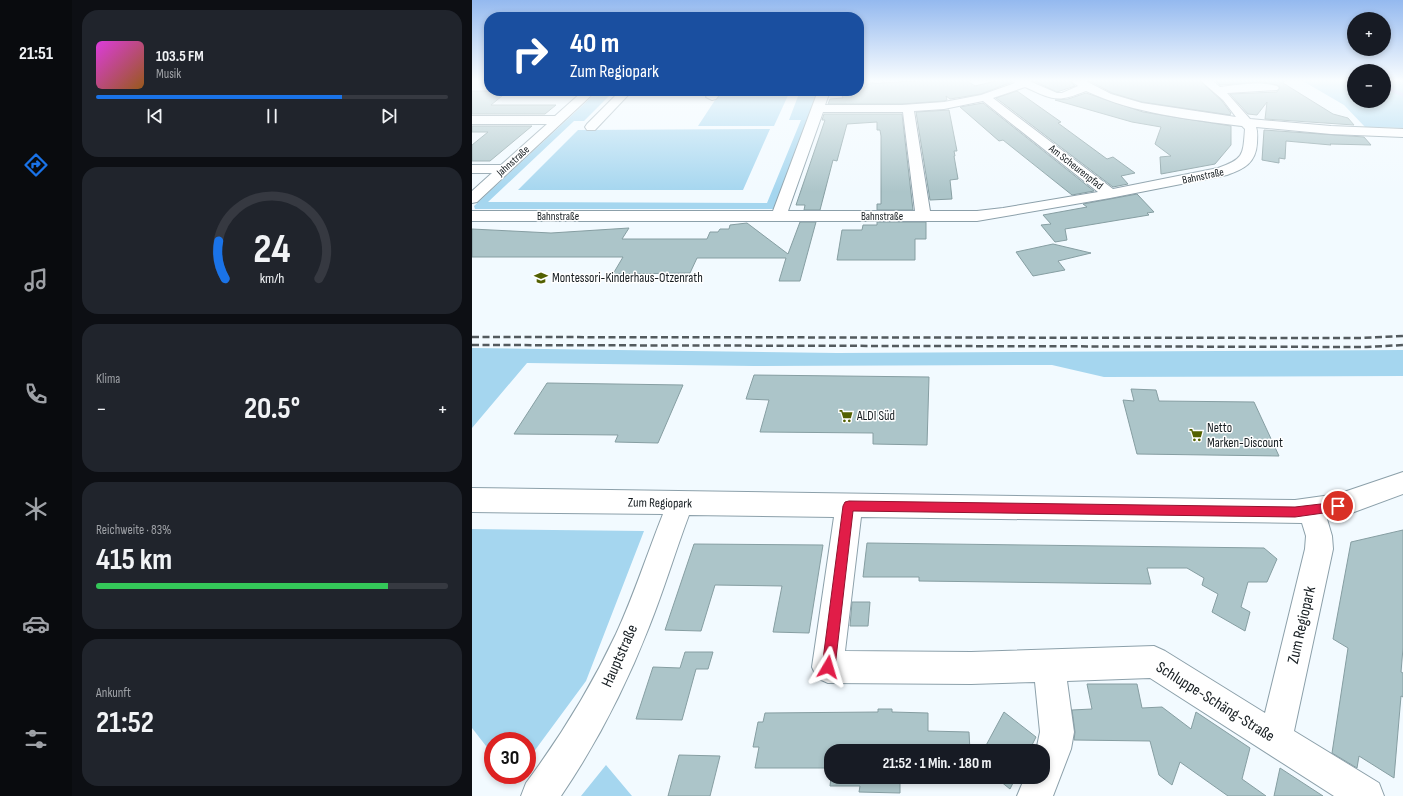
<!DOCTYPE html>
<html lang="de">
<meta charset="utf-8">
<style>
body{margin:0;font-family:"Sofia Sans Condensed",sans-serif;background:#20242c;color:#f1f3f6;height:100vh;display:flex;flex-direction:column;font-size:15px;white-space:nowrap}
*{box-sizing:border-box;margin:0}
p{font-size:13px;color:#9ea1a6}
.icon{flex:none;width:22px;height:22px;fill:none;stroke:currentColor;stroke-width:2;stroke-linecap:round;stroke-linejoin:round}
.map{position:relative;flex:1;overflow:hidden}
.drawer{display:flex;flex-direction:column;gap:10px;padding:10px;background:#0d0f14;width:400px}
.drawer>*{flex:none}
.hud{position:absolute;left:12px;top:12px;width:380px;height:84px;border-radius:16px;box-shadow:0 2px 6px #0003;background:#1a4fa0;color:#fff;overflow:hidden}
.fabs{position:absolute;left:875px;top:12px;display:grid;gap:8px}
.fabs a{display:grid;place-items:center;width:44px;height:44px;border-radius:50%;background:#171b24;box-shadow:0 2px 6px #0003;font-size:20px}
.speed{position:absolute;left:12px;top:732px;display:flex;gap:8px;font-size:20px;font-weight:700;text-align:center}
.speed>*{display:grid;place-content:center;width:52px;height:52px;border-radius:50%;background:#171b24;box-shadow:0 2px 6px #0003;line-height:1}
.speed .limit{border:6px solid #d22;background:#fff;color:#111}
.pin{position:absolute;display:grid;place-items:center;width:34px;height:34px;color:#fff;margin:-17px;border:2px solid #fff;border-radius:50%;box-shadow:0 1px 4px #0007}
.me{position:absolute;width:44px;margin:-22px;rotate:7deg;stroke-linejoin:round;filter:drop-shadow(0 0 3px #0008)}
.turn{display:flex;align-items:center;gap:14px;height:84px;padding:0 20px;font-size:18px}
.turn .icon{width:52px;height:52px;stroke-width:2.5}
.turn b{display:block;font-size:28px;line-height:34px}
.big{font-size:30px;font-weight:700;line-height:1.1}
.drawer .widget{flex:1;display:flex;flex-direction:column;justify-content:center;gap:6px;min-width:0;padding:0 14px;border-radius:16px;background:#20242c}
.drawer .dial{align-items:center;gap:0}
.dial svg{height:104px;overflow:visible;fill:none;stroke:#363941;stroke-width:7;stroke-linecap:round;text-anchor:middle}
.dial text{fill:#f1f3f6;stroke:none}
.song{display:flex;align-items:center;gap:12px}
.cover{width:48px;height:48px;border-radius:6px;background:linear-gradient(135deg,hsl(300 70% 55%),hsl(30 70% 35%))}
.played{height:4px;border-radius:2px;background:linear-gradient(90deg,#1a73e8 70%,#363941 70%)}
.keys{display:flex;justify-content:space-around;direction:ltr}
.heat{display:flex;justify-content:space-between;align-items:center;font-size:22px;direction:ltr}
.charge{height:6px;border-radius:3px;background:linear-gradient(90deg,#34c759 83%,#363941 0)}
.trip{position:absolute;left:352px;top:744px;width:226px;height:40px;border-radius:16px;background:#171b24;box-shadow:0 2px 6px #0003;font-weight:700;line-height:40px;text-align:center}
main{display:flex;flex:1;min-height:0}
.tabs{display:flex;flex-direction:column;width:72px;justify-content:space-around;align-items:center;background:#090b0e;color:#9ea1a6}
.tabs .icon{width:28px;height:28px}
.tabs .selected{color:#1a73e8}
.tabs b{font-size:18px;color:#f1f3f6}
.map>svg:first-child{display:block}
.green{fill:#a5d6ef}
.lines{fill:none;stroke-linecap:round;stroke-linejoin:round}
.stream{stroke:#b7c1fa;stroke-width:3.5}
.building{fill:#acc5c9;stroke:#869ea2}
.minor-casing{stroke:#8ca0aa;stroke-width:2}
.minor{fill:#fff;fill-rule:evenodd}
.rail{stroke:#535a5e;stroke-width:2.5;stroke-dasharray:7 3.5;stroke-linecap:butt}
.route{fill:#e11d48;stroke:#92132f}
.labels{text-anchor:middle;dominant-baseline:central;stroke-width:3;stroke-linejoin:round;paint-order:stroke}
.far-street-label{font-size:11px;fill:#141b1f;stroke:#fff}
.poi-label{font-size:13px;fill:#141b1f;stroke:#fff;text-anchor:start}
.street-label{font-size:13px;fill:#141b1f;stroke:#fff}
.near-street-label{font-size:16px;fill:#141b1f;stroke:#fff}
</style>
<main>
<nav class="tabs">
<b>21:51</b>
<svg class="icon selected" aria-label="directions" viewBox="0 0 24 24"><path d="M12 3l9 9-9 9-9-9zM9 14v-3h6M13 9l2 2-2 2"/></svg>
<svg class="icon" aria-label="music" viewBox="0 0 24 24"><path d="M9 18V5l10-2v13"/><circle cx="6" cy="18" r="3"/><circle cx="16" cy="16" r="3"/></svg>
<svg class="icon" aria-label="phone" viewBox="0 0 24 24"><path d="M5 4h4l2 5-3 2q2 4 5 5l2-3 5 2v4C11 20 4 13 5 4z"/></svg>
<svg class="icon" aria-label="climate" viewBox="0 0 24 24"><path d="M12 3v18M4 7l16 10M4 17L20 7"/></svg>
<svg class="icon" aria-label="car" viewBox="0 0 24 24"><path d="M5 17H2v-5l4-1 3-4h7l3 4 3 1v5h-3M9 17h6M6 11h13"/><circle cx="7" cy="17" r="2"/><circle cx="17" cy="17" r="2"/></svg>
<svg class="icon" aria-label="filters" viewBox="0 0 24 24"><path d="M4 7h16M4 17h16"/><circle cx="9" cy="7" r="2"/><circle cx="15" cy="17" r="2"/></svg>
</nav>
<section class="drawer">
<div class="widget">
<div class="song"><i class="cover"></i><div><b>103.5 FM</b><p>Musik</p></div></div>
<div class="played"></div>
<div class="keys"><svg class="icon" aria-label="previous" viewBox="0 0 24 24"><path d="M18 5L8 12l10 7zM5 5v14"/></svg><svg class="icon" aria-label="pause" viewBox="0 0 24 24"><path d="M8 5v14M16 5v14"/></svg><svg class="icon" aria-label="next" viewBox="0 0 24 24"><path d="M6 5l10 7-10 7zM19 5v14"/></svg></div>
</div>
<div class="widget dial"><svg viewBox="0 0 100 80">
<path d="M14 69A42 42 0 1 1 86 69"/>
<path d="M14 69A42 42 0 0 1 9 40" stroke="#1a73e8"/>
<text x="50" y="56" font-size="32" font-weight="700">24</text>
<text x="50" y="72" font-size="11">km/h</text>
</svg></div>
<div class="widget"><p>Klima</p>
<div class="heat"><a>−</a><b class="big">20.5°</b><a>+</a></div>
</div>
<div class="widget"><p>Reichweite · 83%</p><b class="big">415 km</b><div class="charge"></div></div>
<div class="widget"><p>Ankunft</p><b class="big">21:52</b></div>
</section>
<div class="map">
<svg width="931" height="796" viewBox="0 0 931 796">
<rect width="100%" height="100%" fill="#f2faff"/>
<!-- green -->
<path class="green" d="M 829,80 L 882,80 L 882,101 L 912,101 L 912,80 L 931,80 L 931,128 L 893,127 L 872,105 Z
M 126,91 L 142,91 L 112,121 L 102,121 L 16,202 L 295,203 L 329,120 L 317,120 L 328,91 L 346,91 L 304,209 L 3,209 L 2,206 Z
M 249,91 L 318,91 L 302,126 L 226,126 Z
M 298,129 L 271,190 L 46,190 L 106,130 Z
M 0,348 L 365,353 L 931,350 L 931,376 L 632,377 L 580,365 L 282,366 L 55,363 L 0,428 Z
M 0,529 L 172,531 L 114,681 L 55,761 L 55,741 L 21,741 L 21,755 L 0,728 Z
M 134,765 L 160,796 L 109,796 Z"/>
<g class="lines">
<!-- stream -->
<path class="stream" d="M 912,87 L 931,95"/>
</g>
<!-- building -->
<path class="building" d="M 455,80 L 494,80 L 503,86 L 528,80 L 539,80 L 540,82 L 509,94 L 478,99 L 474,96 L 475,100 L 472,101 L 430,104 L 356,104 L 358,99 L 371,98 L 368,91 L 387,91 L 388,87 L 394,87 L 395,84 Z
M 560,80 L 597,80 L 603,86 L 585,92 Z
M 616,80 L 727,80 L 750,101 L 759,113 L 758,115 L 670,102 L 640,93 Z
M 743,80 L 814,80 L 811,83 L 861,114 L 876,118 L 882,125 L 793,119 L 795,102 L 785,115 L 776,114 L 758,94 L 805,92 L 808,87 L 805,85 L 791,82 L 748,85 Z
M 0,91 L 36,91 L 19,105 L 84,105 L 73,114 L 0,114 Z
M 545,91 L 589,122 L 586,123 L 635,159 L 641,157 L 663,173 L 649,176 L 656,184 L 641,187 L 524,98 Z
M 614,93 L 671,112 L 759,126 L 759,145 L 743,164 L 689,174 L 688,157 L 699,156 L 683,144 L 689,127 L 660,122 L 583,100 L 596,99 Z
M 511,103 L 622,191 L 600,195 L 531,140 L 527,141 L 488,107 Z
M 477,110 L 485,151 L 482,151 L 483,156 L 482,156 L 486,179 L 478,180 L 480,199 L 458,200 L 444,112 Z
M 352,114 L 430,114 L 441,210 L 405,210 L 405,204 L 409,204 L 409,136 L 408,130 L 405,130 L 405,122 L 375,124 L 365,161 L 361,160 L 348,210 L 332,210 L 333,205 L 324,205 L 353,120 L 350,120 Z
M 0,126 L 60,126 L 18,161 L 0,161 L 0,145 L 16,132 L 0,132 Z
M 792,130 L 892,137 L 899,145 L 858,144 L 859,145 L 814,141 L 813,159 L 807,158 L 807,163 L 790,160 Z
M 665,194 L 682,212 L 675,213 L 677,215 L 593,229 L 595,240 L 583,242 L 569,225 L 579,224 L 571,215 L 615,207 L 611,204 Z
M 328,222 L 344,222 L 328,281 L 307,281 L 314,258 L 225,258 L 218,273 L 141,274 L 151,257 L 0,257 L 0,229 L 79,233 L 157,228 L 150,239 L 235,239 L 238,232 L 246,232 L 248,229 L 257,229 L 258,225 L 275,223 L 316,254 Z
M 405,222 L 454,222 L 454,239 L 443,239 L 443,260 L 365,260 L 370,230 L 390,230 L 391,225 L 405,225 Z
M 581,244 L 619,253 L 586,261 L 593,270 L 561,276 L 544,252 Z
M 282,375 L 457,377 L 455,445 L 401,444 L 401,433 L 288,432 L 297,400 L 274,399 Z
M 75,383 L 211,385 L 186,443 L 143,442 L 146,435 L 42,434 Z
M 659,389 L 684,390 L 687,401 L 782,402 L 807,456 L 665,454 L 651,400 L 662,401 Z
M 931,530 L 931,648 L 929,672 L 931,673 L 931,697 L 929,696 L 922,778 L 887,756 L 885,768 L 860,753 L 876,648 L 861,639 L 879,542 Z
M 395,543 L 792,548 L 805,559 L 795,582 L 776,582 L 769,607 L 778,612 L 773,631 L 740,612 L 746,594 L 730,585 L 732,578 L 715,568 L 675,568 L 679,584 L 447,581 L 447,577 L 391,577 Z
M 222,544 L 351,545 L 337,633 L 301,632 L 310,586 L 243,585 L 229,631 L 193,630 Z
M 380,602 L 398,602 L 396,626 L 378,626 Z
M 213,652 L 241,652 L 236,669 L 224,669 L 210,720 L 164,719 L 181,667 L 208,668 Z
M 615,684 L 665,684 L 670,708 L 690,707 L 719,729 L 724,712 L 778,748 L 770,779 L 794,796 L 756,796 L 708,762 L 700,785 L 687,775 L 678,741 L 602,740 L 603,732 L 600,710 L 620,709 Z
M 406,709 L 420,709 L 420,712 L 456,713 L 456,731 L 497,732 L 498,751 L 359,751 L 359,768 L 283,768 L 287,747 L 281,747 L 286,722 L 291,722 L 293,713 L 406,712 Z
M 532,712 L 564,737 L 557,751 L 511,751 Z
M 207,755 L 248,756 L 238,796 L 196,796 Z
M 808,768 L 851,796 L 802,796 Z
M 359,777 L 455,777 L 455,779 L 428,778 L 428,793 L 387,792 L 388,786 L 358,786 Z
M 523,777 L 544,777 L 538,789 Z"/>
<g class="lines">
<!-- minor casing -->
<g class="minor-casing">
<path id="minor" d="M 398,80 L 413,80 L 408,83 L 399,82 Z
M 540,80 L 555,80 L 585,93 L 590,93 L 606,86 L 598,80 L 612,80 L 639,94 L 670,103 L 764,117 L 751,100 L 728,80 L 740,80 L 748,87 C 766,85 787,81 805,86 L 807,88 L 805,90 L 755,93 L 778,119 L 859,126 L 931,129 L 931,137 L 859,134 L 784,127 C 786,132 785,138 785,143 C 784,163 772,169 755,175 L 638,198 L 505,221 L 0,221 L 0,211 L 301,211 L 346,91 L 358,91 L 353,105 L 430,105 L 472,102 L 509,95 L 543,83 ZM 553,87 C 582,100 584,103 614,91 C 663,114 717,119 770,126 L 773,129 C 771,155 772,159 746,168 L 641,189 L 521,98 ZM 511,101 L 626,192 L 531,208 L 505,211 L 458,211 L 442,111 L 472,109 ZM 351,112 L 431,112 L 443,211 L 316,211 Z
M 111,91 L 124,91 L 5,202 L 0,203 L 0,191 L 20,173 L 0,173 L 0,165 L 29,165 L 75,124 L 0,124 L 0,116 L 83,116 Z
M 148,91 L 160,91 L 123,130 L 115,130 L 113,127 L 115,124 Z
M 238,91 L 250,91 L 244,99 L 240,100 L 234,97 Z
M 931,472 L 931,494 L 866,518 L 855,519 L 860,536 L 861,549 L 822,731 L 907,783 L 912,796 L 862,796 L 678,678 L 595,681 L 602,732 L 599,749 L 581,796 L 545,796 L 553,777 L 571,777 L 571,751 L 564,751 L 568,732 L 563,682 L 499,684 L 356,683 L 345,678 L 340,667 L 362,517 L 217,515 C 203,552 192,590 177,627 C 154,686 125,743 89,796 L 49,796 L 54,783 C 89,736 119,687 144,634 C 162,595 175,554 191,514 L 0,512 L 0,488 L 823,500 L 866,494 ZM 389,517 L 830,523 L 834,536 L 833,549 L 793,713 L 693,651 L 682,646 L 499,652 L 373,651 Z"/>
</g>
<!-- minor -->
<use href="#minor" class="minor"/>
<!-- rail -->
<path class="rail" d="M 0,337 L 889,338 L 931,336
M 0,345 L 895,347 L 931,345"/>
</g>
<!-- sky -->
<linearGradient id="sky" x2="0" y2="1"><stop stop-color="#94b9ef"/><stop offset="0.42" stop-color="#f9fdff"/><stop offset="1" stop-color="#f9fdff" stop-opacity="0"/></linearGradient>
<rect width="931" height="192" fill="url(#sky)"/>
<!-- route -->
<path class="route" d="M 377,501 L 823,507 L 866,502 L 870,503 L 872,506 L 870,510 L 866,511 L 823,517 L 381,511 L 363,667 L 361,672 L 356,674 L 352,672 L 350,667 L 371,506 L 373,502 Z"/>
<!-- icons -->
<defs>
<g id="school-bare" transform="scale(1.08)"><path d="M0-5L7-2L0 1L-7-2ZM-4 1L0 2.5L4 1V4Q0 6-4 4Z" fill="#536102" stroke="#fff" stroke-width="2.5" paint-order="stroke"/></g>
<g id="supermarket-bare" transform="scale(1.08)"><path d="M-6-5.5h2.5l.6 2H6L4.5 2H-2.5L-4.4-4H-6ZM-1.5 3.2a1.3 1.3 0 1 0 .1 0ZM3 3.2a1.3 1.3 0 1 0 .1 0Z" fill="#536102" stroke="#fff" stroke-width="2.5" paint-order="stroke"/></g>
</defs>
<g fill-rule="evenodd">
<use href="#school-bare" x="69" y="278"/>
<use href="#supermarket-bare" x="374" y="416"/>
<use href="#supermarket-bare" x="724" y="435"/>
</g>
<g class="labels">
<!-- far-street labels -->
<g class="far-street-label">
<text transform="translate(41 161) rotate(-42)">Jahnstraße</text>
<text transform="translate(604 167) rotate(38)">Am Scheurenpfad</text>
<text transform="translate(731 176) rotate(-12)">Bahnstraße</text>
<text x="86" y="216">Bahnstraße</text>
<text x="410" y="216">Bahnstraße</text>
</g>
<!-- poi labels -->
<g class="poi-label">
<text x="80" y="278">Montessori-Kinderhaus-Otzenrath</text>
<text x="385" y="416">ALDI Süd</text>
<text x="735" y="428">Netto<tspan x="735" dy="15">Marken-Discount</tspan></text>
</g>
<!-- street labels -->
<g class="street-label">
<text transform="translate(188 503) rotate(1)">Zum Regiopark</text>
</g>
<!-- near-street labels -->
<g class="near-street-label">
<text transform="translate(830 625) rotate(-77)">Zum Regiopark</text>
<text transform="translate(148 656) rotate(-66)">Hauptstraße</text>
<text transform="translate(743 702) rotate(32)">Schluppe-Schäng-Straße</text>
</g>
</g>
</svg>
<div class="fabs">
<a>+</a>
<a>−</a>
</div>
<div class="speed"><div class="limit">30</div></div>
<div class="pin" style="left:866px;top:506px;background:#d93025"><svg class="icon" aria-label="arrive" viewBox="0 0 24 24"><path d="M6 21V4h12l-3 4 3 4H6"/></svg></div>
<svg class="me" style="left:356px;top:667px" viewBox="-20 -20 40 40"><path d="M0-17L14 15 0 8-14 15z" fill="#e11d48" stroke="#fff" stroke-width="4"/></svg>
<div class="trip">21:52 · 1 Min. · 180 m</div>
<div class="hud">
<div class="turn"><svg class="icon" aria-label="right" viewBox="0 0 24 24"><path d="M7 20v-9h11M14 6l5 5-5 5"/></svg><div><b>40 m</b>Zum Regiopark</div></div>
</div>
</div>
</main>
